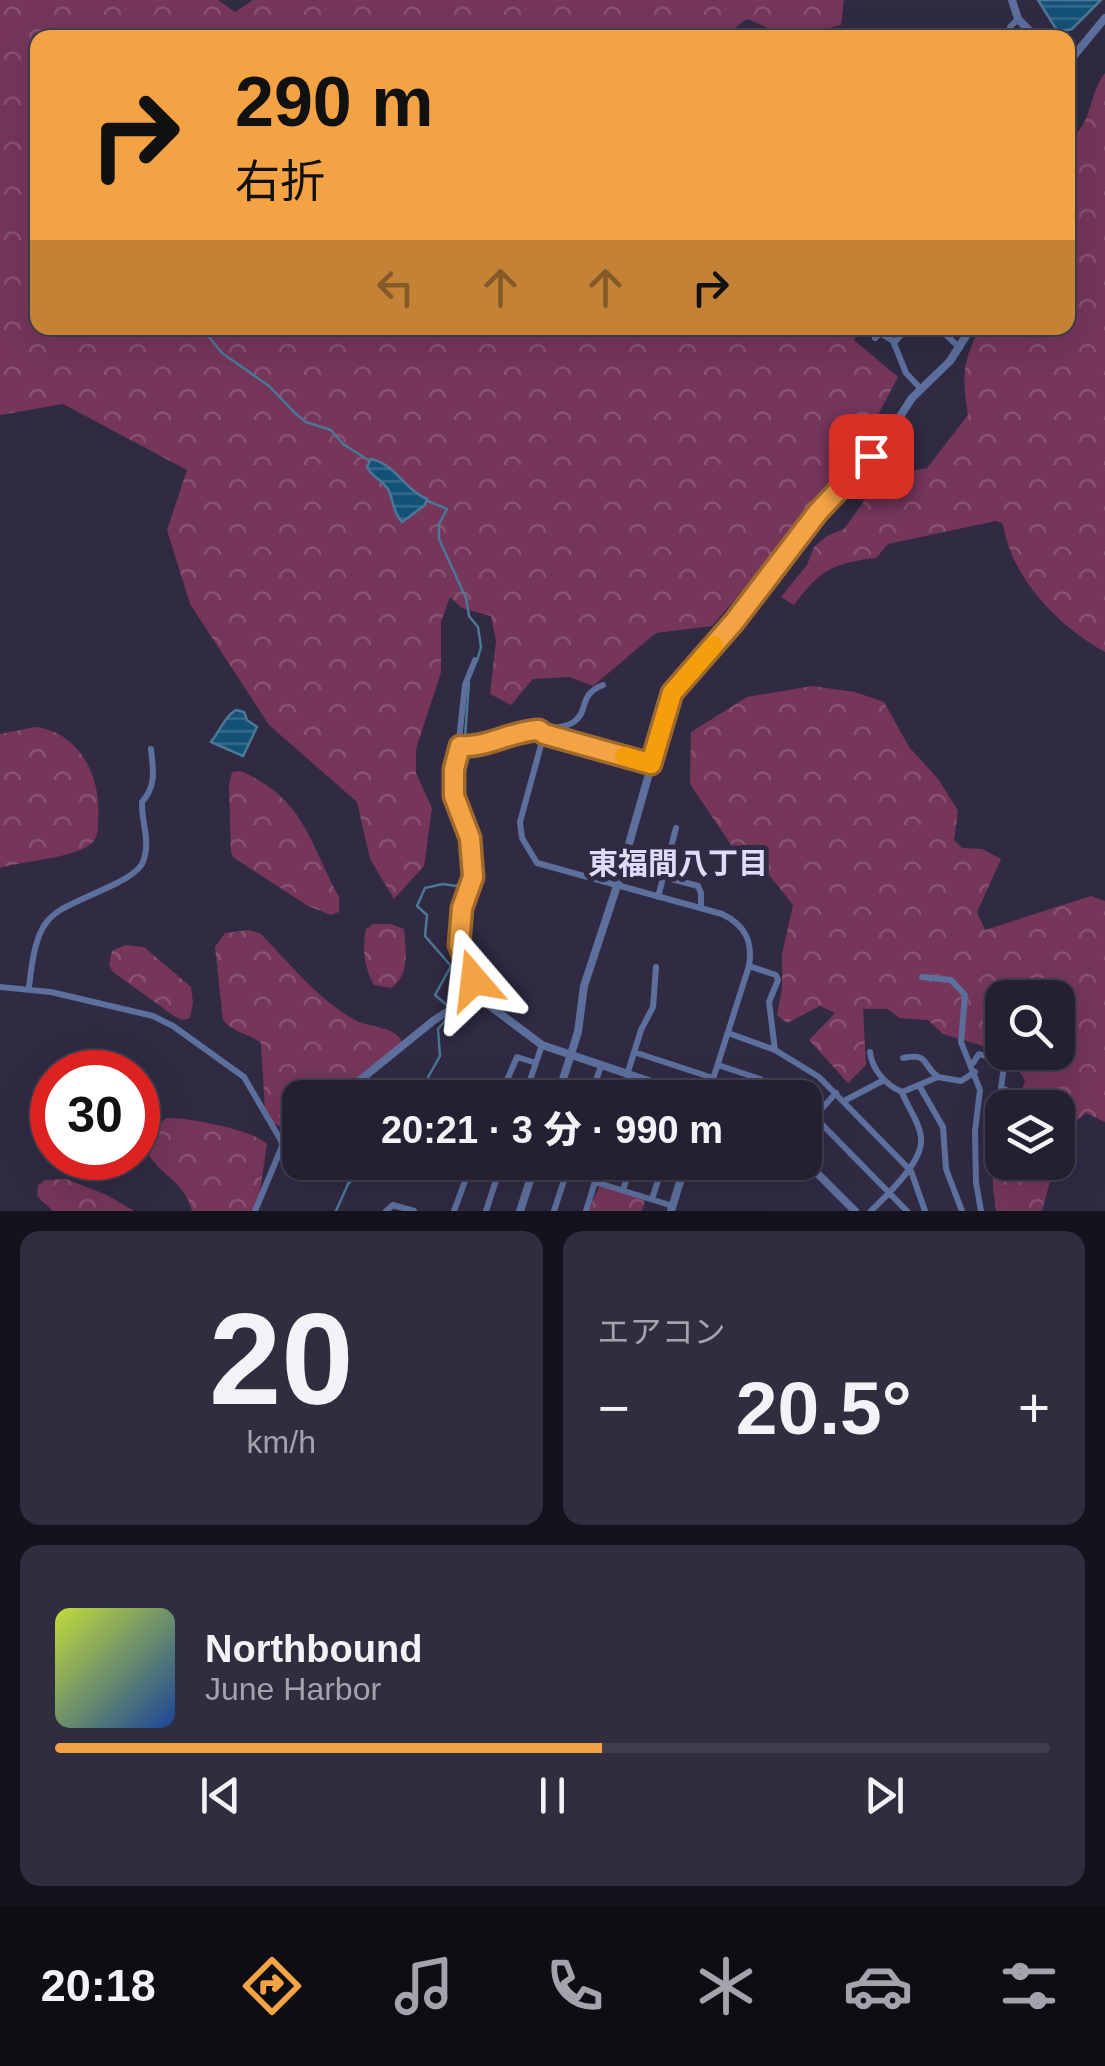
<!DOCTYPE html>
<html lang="ja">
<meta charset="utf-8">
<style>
body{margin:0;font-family:Arial,"Noto Sans JP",sans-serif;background:#302d3e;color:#f1f3f6;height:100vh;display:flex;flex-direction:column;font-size:38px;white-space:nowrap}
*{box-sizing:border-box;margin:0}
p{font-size:32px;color:#a3a3ac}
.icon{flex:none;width:55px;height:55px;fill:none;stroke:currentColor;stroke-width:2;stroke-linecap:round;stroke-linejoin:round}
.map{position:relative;height:1211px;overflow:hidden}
.drawer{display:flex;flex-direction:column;gap:20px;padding:20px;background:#14121c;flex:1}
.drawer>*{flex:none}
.hud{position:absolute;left:30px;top:30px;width:1045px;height:305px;border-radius:20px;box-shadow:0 10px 40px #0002,0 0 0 2px #413e4d;background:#f4a344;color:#111;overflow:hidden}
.tools{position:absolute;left:985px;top:980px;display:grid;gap:20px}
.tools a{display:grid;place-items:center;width:90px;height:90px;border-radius:20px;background:#242032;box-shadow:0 10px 40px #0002,0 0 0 2px #413e4d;font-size:50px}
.speed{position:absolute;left:30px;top:1050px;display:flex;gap:20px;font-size:50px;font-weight:700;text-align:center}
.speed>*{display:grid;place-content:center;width:130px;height:130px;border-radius:50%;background:#242032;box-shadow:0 10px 40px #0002,0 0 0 2px #413e4d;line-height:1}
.speed .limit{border:15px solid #d22;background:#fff;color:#111}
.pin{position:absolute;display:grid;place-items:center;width:85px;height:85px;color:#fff;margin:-42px;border-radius:20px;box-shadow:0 5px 15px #0006}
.me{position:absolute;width:110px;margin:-55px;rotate:343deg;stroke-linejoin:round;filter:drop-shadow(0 0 8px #0008)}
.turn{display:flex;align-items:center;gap:35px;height:210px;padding:0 40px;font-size:45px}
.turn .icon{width:130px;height:130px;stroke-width:2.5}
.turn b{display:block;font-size:70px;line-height:85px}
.lanes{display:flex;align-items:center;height:95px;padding:0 40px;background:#0003;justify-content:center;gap:50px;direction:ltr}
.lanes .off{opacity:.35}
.big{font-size:75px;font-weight:800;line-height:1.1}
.drawer .tile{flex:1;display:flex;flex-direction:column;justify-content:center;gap:15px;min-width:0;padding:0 35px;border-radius:20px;background:#302d3e}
.drawer .dial{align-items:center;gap:0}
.dial b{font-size:130px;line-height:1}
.song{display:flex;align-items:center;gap:30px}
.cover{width:120px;height:120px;border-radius:15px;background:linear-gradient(135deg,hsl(70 70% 55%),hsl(220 70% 35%))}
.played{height:10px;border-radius:5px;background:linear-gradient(90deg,#f4a344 55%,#413e4d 55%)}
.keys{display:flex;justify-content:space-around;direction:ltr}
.heat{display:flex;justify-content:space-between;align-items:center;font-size:55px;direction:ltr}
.drawer .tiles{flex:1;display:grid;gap:20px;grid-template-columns:1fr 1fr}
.tile:last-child{grid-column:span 2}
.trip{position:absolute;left:282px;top:1080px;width:540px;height:100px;border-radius:20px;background:#242032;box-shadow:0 10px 40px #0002,0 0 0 2px #413e4d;font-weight:800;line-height:100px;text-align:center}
.dock{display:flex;height:160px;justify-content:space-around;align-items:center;background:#0e0d14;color:#a3a3ac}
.dock .icon{width:70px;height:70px}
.dock .current{color:#f4a344}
.dock b{font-size:45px;color:#f1f3f6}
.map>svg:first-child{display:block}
.forest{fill:url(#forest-crowns);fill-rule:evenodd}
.water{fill:url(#water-rules);stroke:#4d7796;stroke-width:2.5}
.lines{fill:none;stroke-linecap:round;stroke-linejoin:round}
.stream{stroke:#4d7796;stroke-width:2.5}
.minor{stroke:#5d6f9d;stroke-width:6}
.tertiary{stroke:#5d6f9d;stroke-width:8}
.route-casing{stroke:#9f6a2c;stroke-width:25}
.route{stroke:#f4a344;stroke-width:18}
.slow{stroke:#f59e0b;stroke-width:18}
.labels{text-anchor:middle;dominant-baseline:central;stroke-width:10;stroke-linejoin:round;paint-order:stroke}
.neighbourhood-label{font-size:30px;font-weight:bold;fill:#e1dbfb;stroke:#302a43}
</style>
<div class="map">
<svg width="1105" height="1211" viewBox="0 0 1105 1211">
<defs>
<pattern id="forest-crowns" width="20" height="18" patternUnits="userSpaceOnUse" patternTransform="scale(2.5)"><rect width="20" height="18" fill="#75365a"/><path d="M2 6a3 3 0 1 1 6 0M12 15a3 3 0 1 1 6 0" fill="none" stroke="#885271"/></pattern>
<pattern id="water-rules" width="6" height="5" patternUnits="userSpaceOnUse" patternTransform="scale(2.5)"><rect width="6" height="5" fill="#145176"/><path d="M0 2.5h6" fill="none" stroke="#356989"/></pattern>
</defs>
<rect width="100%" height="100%" fill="#302a43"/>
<!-- forest -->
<path class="forest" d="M 0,0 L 218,0 L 235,12 L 253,0 L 844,0 L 841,25 L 791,38 L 747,19 L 722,38 L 38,38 L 38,328 L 861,328 L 854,340 L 898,377 L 850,468 L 712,626 L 656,633 L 593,686 L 570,677 L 533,679 L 511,705 L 490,694 L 496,641 L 491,616 L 462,608 L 450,597 L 441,622 L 441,672 L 416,749 L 416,773 L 432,808 L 424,866 L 394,899 L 370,859 L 357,802 L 269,725 L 190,604 L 167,530 L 187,470 L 63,404 L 0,415 Z
M 1105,73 L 1105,652 C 1059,627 1011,578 1003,524 L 996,521 L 888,544 L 876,558 C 833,563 820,570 794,605 L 781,597 L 807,565 L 814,547 L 827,536 L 844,529 L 882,476 L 927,468 L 968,415 C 962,377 962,362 980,328 L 1068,328 L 1068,141 C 1092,126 1089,93 1105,73 Z
M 812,686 L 855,692 L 884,702 L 909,747 L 939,780 L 958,811 L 954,840 L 962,848 L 982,849 L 1001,859 L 977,912 L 985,930 L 1091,896 L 1105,901 L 1105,1122 L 1086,1113 L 1064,1131 L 1058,1154 L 1058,1108 L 1015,1107 L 1025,1081 L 1015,1063 L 980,1045 L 943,1034 L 928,1020 L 899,1018 L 888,1009 L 863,1009 L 866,1065 L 848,1083 L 809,1040 L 835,1013 L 820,1006 L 787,1023 L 777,1015 L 782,988 L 782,954 L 793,905 L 770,876 L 746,867 L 690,784 L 691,732 L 747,697 ZM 1002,998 L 1058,998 L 1058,1052 L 1002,1052 Z
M 35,727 C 81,732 102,779 98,821 C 98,829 98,837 92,843 C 76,858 22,861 0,868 L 0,734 Z
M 241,771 C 305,800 308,840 339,897 L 339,912 L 331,915 L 308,906 L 234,858 L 231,853 L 229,785 L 232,772 Z
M 373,924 L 391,924 L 404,929 C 406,949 410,976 391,988 L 374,985 C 364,967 362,949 366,929 Z
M 249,930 L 261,934 C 290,964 319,1000 355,1020 C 370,1028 397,1026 403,1044 L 340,1097 L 300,1098 L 300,1123 L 282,1127 L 269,1122 L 265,1112 L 261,1043 C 249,1033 233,1033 223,1020 L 215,947 L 225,933 Z
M 125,945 L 144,947 L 191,987 L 193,1003 L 190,1018 L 182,1020 L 174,1016 L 113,972 L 109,965 L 112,951 Z
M 992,1114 L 1002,1114 L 1002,1162 L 1055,1163 L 1042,1211 L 996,1211 L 993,1188 Z
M 166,1118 C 187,1117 254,1130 267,1144 L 257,1211 L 192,1211 C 184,1180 163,1178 148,1154 L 152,1131 Z
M 66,1179 L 107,1195 L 134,1211 L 53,1211 L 37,1196 L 38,1185 L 45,1180 Z
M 600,1185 L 645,1200 L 642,1211 L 588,1211 Z"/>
<!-- water -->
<path class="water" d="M 1038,0 L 1101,0 L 1072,29 L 1058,32 Z
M 371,459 C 395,464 405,490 427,499 L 425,505 L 402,522 C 393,512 394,503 389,491 C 384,481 372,477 367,467 Z
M 236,710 L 244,712 L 247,720 L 257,727 L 243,756 L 211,742 C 219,732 226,715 236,710 Z"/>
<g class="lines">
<!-- stream -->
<path class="stream" d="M 202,328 L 222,353 L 269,386 L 295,413 L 306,422 L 331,430 L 343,444 L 370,461
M 428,501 L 447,509 L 439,524 L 439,539 L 466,598 L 469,616 L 478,627 L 481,647 L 477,661
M 458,768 L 464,750 L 469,683
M 450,1008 L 435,995 L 451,966 L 425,936 L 427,915 L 417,906 L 425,888 L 443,884 L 456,886 L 468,877 L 463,858 L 468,843 L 455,807
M 426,1098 L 427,1079 L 440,1056 L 438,1029 L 450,1015
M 336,1211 L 348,1184 L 371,1162"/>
<!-- minor -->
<path class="minor" d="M 1013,38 L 1010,27 L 1018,19
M 882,334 L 893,341 L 906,373 L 921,389
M 945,334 L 960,348
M 875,338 L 886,328
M 894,343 L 907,328
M 459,747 C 487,748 496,736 520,731 C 535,727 563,731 575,721 C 589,710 578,695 603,685
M 651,764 L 544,734 L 520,822 L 522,838 L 537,863 L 722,914 C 745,925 753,941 749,966 L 707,1098
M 664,877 L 698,886 L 701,893 L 701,908
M 658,897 L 676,828
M 749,966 L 776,975 L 778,980 L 769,1002 L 775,1050
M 922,977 L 951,980 L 965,995 L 961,1042 L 980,1090 L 975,1131 L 976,1182 L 981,1211
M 0,987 L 51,992 L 153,1016 L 173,1026 L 244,1077 L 283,1144 L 255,1211
M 29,987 C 38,906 50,916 117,883 C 125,879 137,872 142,864 C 152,843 141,822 142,802 C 157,785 153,769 151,749
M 474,994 L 473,980 L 459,945 L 462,909 L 473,877 L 473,850 L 454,786 L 465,685 L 475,660
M 728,1033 L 775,1050 L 819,1077 L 911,1171 L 925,1211
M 634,1052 L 713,1078
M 870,1052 C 872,1070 886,1085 902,1092 L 938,1077 L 961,1081 L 975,1072
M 903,1058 C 930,1053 921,1064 938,1077
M 973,1063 L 979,1054 L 1001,1061 L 1004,1066 L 1001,1088 L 1014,1093
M 718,1065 L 760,1079 L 792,1098
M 627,1075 L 641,1030 L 653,1007 L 656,967
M 920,1087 L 943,1127 L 946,1169 L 962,1211
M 495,1098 L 508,1078 L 517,1057 L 536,1063
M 524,1098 L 542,1045
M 590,1098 L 601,1066
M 622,1098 L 629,1075
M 844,1101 L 884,1080
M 805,1107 L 907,1211
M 805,1127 L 836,1093
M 595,1182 L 673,1206
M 623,1190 L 632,1162
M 652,1199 L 664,1162
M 386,1211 L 393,1205 L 414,1211
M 454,1211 L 472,1162
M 486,1211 L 502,1162
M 554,1211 L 570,1162
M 586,1211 L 601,1162
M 871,1211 C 887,1195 924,1161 921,1138 C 920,1122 907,1107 902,1092"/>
<!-- tertiary -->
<path class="tertiary" d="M 1012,0 L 1018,19 L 1037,38
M 1068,63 L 1105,18
M 338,1098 L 433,1021 L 474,994 L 542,1045 L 699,1098
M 557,1098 L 578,1032 L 584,986 L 617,886 L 672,693 L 734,622 L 818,512 L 882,444 L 912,398 L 950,361 L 971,328
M 283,1144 L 300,1125
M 805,1161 L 855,1211
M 520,1211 L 536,1162
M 671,1211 L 686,1162"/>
</g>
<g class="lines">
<!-- route casing -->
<g class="route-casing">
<path id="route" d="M 474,980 L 459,945 L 462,908 L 473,877 L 470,838 L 454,796 L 454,769 L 460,746 C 488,748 510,731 539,730 L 544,734 L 651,764 L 672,693 L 734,622 L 818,512 L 871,456"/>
</g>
<!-- route -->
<use href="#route" class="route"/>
<!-- slow -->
<path class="slow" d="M 624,756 L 651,764 L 672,693 L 714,645"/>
</g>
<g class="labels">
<!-- neighbourhood labels -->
<g class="neighbourhood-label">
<text x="678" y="863">東福間八丁目</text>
</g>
</g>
</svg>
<div class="tools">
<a><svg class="icon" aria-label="search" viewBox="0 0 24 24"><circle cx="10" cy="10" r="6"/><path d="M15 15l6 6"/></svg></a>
<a><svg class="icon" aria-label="layers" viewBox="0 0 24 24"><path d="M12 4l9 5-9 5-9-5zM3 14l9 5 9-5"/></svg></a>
</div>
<div class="speed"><div class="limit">30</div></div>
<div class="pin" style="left:871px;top:456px;background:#d93025"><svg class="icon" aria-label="arrive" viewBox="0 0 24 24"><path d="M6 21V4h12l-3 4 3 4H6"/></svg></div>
<svg class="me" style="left:474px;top:980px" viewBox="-20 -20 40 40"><path d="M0-17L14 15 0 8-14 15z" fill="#f4a344" stroke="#fff" stroke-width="4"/></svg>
<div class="trip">20:21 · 3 分 · 990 m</div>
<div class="hud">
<div class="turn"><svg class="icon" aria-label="right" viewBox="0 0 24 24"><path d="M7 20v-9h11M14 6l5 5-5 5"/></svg><div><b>290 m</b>右折</div></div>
<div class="lanes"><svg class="icon off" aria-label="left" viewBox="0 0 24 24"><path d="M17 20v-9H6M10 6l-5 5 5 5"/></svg><svg class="icon off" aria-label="ahead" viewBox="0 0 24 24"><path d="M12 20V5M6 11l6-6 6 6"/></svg><svg class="icon off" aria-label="ahead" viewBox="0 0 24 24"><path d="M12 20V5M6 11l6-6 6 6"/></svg><svg class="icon" aria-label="right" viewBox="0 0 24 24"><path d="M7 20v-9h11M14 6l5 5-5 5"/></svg></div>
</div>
</div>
<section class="drawer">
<div class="tiles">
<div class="tile dial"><b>20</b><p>km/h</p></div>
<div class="tile"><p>エアコン</p>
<div class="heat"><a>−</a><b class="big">20.5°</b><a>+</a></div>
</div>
<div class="tile">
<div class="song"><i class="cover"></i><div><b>Northbound</b><p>June Harbor</p></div></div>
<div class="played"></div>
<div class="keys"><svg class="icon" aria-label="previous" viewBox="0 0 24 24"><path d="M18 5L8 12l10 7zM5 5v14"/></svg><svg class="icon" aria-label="pause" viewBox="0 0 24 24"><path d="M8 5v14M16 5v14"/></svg><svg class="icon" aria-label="next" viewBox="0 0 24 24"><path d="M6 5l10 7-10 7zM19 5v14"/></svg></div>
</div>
</div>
</section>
<nav class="dock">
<b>20:18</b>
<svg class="icon current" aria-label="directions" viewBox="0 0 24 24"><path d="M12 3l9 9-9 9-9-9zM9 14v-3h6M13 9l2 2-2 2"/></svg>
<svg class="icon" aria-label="music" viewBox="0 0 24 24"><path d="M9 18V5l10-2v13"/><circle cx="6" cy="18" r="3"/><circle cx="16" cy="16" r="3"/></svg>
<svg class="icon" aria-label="phone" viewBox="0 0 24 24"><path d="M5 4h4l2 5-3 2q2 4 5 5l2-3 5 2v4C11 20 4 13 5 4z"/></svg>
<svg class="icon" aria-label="climate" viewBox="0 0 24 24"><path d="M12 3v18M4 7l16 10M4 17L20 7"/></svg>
<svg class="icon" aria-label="car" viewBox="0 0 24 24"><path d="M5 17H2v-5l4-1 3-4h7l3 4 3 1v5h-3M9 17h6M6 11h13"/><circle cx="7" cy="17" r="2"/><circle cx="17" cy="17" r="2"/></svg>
<svg class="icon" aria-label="filters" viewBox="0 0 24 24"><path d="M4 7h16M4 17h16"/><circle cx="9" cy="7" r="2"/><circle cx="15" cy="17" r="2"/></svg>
</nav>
